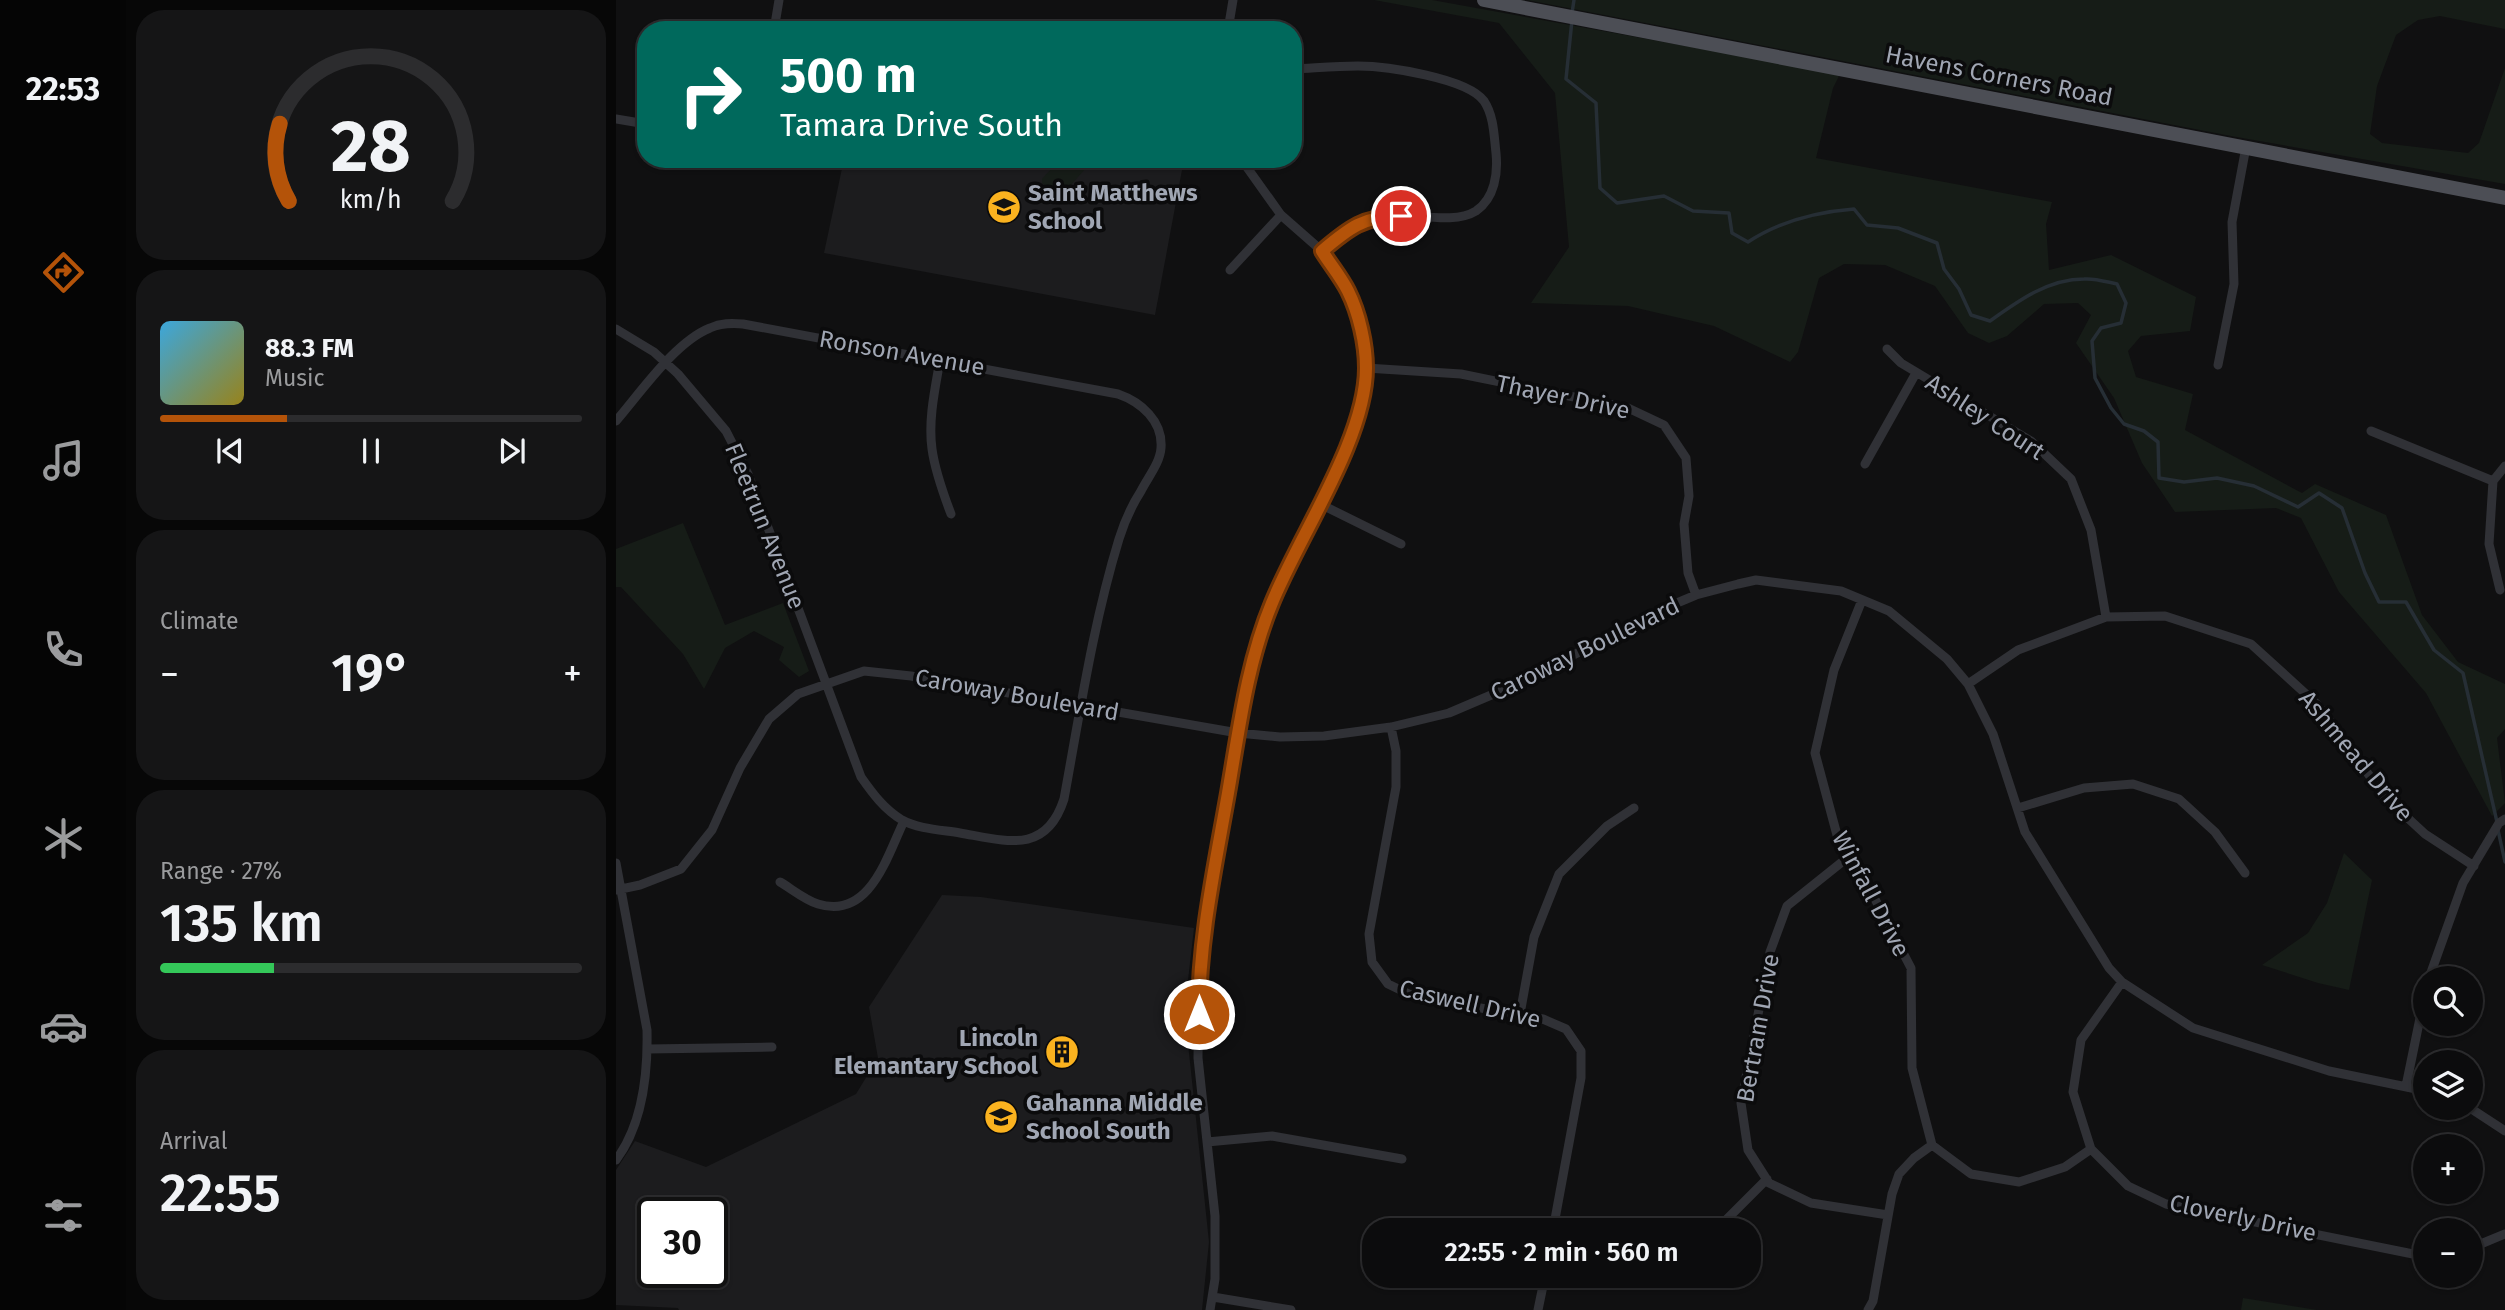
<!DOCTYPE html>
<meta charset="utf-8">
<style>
body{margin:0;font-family:"Fira Sans",sans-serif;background:#151516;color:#f1f3f6;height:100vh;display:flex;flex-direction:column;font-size:26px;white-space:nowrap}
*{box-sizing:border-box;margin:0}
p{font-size:23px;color:#9a9b9d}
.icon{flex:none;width:38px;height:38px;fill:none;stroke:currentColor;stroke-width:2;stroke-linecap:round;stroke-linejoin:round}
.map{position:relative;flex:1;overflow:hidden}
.sheet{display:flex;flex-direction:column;gap:10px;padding:10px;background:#070707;width:490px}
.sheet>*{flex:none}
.top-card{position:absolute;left:21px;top:21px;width:665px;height:147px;border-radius:28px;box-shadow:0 2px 5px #0004,0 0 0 2px #2c2c2e;background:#00695c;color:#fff;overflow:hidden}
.tools{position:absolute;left:1797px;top:966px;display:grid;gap:14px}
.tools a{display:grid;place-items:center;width:70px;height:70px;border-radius:50%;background:#0c0c0d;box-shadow:0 2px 5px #0004,0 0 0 2px #2c2c2e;font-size:35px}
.speed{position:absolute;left:21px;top:1197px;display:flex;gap:14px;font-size:35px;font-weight:700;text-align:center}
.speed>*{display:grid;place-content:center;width:91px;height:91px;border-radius:50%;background:#0c0c0d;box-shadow:0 2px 5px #0004,0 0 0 2px #2c2c2e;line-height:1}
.speed .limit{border:4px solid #111;border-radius:10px;background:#fff;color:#111}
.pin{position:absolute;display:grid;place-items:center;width:60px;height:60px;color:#fff;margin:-30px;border:4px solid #fff;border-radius:50%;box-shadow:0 2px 7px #0007}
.me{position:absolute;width:77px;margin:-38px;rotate:0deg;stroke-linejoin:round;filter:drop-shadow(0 0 5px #0008)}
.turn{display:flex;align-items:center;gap:24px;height:147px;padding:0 28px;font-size:32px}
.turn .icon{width:91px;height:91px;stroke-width:2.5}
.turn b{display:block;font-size:49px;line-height:60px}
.big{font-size:52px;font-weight:600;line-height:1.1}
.sheet .widget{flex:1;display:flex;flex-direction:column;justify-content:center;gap:10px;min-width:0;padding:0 24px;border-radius:28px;background:#151516}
.sheet .dial{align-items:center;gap:0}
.dial svg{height:182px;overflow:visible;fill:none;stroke:#2c2c2e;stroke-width:7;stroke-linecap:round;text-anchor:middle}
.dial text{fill:#f1f3f6;stroke:none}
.song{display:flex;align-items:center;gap:21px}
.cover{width:84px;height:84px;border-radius:10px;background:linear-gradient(135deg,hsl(200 70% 55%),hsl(50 70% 35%))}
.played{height:7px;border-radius:4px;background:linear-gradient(90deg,#b45309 30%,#2c2c2e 30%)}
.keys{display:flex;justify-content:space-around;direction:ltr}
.heat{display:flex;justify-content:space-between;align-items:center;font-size:38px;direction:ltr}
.charge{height:10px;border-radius:5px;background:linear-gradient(90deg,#34c759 27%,#2c2c2e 0)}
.trip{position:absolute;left:746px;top:1218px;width:399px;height:70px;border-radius:28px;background:#0c0c0d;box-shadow:0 2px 5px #0004,0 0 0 2px #2c2c2e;font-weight:600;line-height:70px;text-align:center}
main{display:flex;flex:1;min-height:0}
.tab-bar{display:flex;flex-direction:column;width:126px;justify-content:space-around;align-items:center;background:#050505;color:#9a9b9d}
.tab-bar .icon{width:49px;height:49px}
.tab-bar .current{color:#b45309}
.tab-bar b{font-size:32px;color:#f1f3f6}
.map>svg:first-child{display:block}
.built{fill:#1c1c1e;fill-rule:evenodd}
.green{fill:#161c17}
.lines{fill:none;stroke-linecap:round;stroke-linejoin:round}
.stream{stroke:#262e35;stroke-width:3.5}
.street{stroke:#303136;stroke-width:9}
.primary{stroke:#4c4e55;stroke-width:14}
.route-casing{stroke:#753606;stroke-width:18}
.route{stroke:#b45309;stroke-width:12}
.labels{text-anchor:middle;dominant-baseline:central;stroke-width:7;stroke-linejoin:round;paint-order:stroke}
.street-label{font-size:24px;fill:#a0a6b3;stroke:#0b0b0c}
.poi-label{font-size:24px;font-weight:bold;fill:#a0a6b3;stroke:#0b0b0c;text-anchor:start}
</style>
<main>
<nav class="tab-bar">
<b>22:53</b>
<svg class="icon current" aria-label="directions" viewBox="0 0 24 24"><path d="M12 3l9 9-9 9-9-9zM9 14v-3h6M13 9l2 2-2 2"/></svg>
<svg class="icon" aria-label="music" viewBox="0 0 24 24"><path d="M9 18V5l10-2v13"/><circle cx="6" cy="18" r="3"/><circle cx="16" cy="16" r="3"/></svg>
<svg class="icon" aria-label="phone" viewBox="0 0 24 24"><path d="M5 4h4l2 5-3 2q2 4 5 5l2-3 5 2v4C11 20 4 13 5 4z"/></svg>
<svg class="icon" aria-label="climate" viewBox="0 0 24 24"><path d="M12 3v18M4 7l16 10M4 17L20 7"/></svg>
<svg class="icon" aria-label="car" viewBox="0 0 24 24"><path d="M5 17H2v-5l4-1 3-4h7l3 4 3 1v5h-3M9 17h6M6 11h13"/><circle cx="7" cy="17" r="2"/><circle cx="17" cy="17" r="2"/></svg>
<svg class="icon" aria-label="filters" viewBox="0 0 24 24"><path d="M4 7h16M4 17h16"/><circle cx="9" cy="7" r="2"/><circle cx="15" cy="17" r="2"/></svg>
</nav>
<section class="sheet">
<div class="widget dial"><svg viewBox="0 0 100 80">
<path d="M14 69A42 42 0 1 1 86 69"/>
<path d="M14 69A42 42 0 0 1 10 35" stroke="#b45309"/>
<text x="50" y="56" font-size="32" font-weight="700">28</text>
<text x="50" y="72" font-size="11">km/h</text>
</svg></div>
<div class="widget">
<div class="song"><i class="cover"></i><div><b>88.3 FM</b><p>Music</p></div></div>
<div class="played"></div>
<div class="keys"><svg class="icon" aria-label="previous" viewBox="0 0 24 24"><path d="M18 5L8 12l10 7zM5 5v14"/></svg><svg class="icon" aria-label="pause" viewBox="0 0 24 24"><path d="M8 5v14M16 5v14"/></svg><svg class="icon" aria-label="next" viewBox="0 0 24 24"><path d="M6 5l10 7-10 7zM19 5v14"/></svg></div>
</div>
<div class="widget"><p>Climate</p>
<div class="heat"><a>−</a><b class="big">19°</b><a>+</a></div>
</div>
<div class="widget"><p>Range · 27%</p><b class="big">135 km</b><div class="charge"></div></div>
<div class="widget"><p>Arrival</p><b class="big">22:55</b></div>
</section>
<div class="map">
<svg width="1889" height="1310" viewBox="0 0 1889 1310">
<rect width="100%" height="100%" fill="#101011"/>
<!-- built -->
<path class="built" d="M 228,159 L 363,159 L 380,162 L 382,159 L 568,159 L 539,315 L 208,253 Z
M 326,895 L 365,897 L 578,928 L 572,980 L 571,1034 L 593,1242 L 586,1310 L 63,1310 L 62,1308 L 0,1305 L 0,1170 L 19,1141 L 90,1167 L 240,1094 L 262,1058 L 253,1007 ZM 37,1213 L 96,1213 L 96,1272 L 37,1272 Z"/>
<!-- green -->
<path class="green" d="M 758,0 L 816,0 L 1224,74 L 1217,88 L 1200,158 L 1436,202 L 1430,224 L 1433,270 L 1495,255 L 1580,297 L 1574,331 L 1525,336 L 1512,351 L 1520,377 L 1577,394 L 1569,430 L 1686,493 L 1699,484 L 1770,515 L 1806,615 L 1842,662 L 1889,684 L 1889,729 L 1881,738 L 1889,803 L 1876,816 L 1810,693 L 1723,592 L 1685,518 L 1660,508 L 1559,512 L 1526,463 L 1498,398 L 1460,343 L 1475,315 L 1462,303 L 1428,304 L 1391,336 L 1373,343 L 1352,333 L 1319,286 L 1269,265 L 1228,264 L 1203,278 L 1182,352 L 1174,362 L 1098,326 L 1012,306 L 915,303 L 953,247 L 939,93 L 883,23 Z
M 911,0 L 1889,0 L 1889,29 L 1824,16 L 1802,20 L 1780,35 L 1761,86 L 1754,134 L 1766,143 L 1852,153 L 1863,143 L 1889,68 L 1889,184 L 1615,136 Z
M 444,159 L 470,159 L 470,168 L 446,195 L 440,195 L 426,183 L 426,179 Z
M 67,523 L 109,625 L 167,603 L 193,671 L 183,677 L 163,660 L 168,647 L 138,631 L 109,648 L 88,689 L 67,654 L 5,587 L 0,587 L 0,549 Z
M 1728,853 L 1756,880 L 1733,990 L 1702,983 L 1646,965 L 1692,933 L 1711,903 Z
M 1627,1298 L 1701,1310 L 1625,1310 Z"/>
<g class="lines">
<!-- stream -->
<path class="stream" d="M 956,13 L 958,0
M 956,20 L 950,79 L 980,103 L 984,188 L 1001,203 L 1048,196 L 1077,211 L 1113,213 L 1116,233 L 1132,242 C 1164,221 1200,212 1238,209 L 1251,225 L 1282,228 L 1321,243 L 1328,269 L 1343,289 L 1355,315 L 1374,321 C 1402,301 1432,279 1468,279 C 1479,278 1491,282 1501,284 L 1510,303 L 1505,323 L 1485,328 L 1476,341 L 1479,378 L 1495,408 L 1508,424 L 1528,431 L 1542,442 L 1543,478 L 1568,482 L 1601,478 L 1638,486 L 1682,507 L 1703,493 L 1726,508 L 1749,573 L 1763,602 L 1790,602 L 1818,650 L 1847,673 L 1881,822
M 1882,830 L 1889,862"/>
<!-- street -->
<path class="street" d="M 158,30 L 163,0
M 612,30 L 617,0
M 677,69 C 699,68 720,66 742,66 C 770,66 851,78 868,101 C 878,116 878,136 880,153 C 882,173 879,198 860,211 C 836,226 792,211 765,216 C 742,220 723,237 706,251
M 0,119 L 30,124
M 614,270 L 665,215
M 0,329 L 38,352 L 62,374 L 110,431 L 132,474 L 245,777 C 257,794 268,809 286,820 C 302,829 326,830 344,833 C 390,841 430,855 448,799 C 464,712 477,624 503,539 C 508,523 516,505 525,491 C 532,477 544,463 545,448 C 547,421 525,402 502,394 L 127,324 C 115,323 105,323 94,328 C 59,342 25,392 0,421
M 1271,349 L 1285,363 L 1415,441 L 1455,479 L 1475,530 L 1490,617
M 324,360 C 319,389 312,420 316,449 C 319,471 327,493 335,514
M 1602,365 L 1618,284 L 1616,222 L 1630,147
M 750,368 L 845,374 L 1012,408 L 1048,425 L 1070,458 L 1073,496 L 1068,524 L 1072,573 L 1080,595
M 1755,431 L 1877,481
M 1249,464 L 1300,373
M 704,504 L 785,544
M 1884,590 L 1873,544 L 1877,481 L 1889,466
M 1246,600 L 1218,670 L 1199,753 L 1221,835 L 1231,858 L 1249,880 L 1295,968 L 1296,1068 L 1316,1145 L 1355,1174 L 1403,1182 L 1449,1167 L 1475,1149
M 1352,684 L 1402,650 L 1490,617 L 1549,616 L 1635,644 L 1702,705 L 1769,797 L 1809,834 L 1858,866
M 775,727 L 780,751 L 780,787 L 753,934 L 756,962 L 772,984 L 797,996 L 927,1019 L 950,1029 L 965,1051 L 965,1078 L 937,1230
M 1402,808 L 1468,788 L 1517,784 L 1563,799 L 1599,832 L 1629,873
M 1231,858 L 1171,906 L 1154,952 L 1125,1103 L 1132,1150 L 1153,1183 L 1195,1203 L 1272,1215
M 0,863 L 31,1030 C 32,1074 27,1124 0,1160
M 164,882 C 176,889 189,900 202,904 C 254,920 271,856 288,821
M 0,890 L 24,885 L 65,869 L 96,830 L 124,768 L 153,719 L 182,694 L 248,671 L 295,676 L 622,733 L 664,737 L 708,736 L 775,727 L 833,713 L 901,684 L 1049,608 L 1080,595 L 1122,584 L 1140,580 L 1225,591 L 1273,611 L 1331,659 L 1352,684 L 1377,734 L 1409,832 L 1493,968 L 1506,982 L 1577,1028 L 1713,1071 L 1810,1091
M 1813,978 L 1847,883 L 1883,823 L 1889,819
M 1506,982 L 1465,1040 L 1457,1092 L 1475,1149 L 1512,1186 L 1550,1204 L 1797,1254 L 1810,1253
M 904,1014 L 918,937 L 943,874 L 991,826 L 1018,808
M 32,1049 L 156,1047
M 1790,1086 L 1810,989
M 1854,1108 L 1889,1131
M 591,1142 L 656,1136 L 786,1159
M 1111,1219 L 1151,1179
M 1855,1248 L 1889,1234
M 597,1297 L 675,1310
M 594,1310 L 599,1279 L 599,1216 L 582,1058 L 583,969 L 592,900 L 635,667 L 655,604 L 741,424 L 750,368 L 744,325 L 732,292 L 706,251 L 665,215 L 625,159
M 922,1310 L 929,1276
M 1252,1310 L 1257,1301 L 1276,1194 L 1283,1174 L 1298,1158 L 1316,1145"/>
<!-- primary -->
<path class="primary" d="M 868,0 L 1889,198"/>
</g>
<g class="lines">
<!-- route casing -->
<g class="route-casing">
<path id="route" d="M 583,1014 C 583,939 599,867 612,793 C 623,730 631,663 656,603 C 683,536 750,439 750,368 C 750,344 743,313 732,291 C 725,277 714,264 706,251 C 733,228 748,216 785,216"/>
</g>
<!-- route -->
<use href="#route" class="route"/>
</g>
<!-- icons -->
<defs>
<g id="school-disc" transform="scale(1.75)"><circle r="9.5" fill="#fab21f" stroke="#0b0b0c"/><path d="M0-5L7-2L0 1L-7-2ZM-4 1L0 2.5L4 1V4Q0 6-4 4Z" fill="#111"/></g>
<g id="building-disc" transform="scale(1.75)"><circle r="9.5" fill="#fab21f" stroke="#0b0b0c"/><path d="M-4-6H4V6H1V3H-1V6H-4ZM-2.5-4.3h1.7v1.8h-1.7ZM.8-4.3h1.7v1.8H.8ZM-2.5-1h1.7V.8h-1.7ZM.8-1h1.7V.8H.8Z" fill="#111"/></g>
</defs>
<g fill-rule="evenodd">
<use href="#school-disc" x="388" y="207"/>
<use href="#building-disc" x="446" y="1052"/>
<use href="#school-disc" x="385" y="1117"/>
</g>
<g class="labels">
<!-- street labels -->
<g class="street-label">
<text transform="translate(1383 76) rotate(11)">Havens Corners Road</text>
<text transform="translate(286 353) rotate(10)">Ronson Avenue</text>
<text transform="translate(947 397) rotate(12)">Thayer Drive</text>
<text transform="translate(1369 417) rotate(33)">Ashley Court</text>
<text transform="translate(149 526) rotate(68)">Fleetrun Avenue</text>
<text transform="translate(969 649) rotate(-26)">Caroway Boulevard</text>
<text transform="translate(401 695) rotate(10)">Caroway Boulevard</text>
<text transform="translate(1740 756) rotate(50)">Ashmead Drive</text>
<text transform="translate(1255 894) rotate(62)">Winfall Drive</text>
<text transform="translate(854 1004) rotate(13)">Caswell Drive</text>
<text transform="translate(1142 1028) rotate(-80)">Bertram Drive</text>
<text transform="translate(1627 1218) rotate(12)">Cloverly Drive</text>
</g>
<!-- poi labels -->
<g class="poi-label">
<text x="412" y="193">Saint Matthews<tspan x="412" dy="28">School</tspan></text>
<text x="422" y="1038" text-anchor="end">Lincoln<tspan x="422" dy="28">Elemantary School</tspan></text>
<text x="410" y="1103">Gahanna Middle<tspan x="410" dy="28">School South</tspan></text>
</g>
</g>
</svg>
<div class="tools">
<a><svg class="icon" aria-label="search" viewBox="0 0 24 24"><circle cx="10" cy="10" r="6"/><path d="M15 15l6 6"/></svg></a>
<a><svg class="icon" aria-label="layers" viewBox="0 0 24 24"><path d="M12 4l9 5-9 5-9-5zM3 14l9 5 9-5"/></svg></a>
<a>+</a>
<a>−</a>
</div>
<div class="speed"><div class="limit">30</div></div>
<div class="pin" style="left:785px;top:216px;background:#d93025"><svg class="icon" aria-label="arrive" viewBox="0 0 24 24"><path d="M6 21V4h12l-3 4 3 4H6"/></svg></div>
<svg class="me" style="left:583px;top:1014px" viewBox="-20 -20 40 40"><circle r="17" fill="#b45309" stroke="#fff" stroke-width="3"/><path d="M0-11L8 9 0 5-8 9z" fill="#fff"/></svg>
<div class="trip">22:55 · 2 min · 560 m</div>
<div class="top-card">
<div class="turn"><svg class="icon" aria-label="right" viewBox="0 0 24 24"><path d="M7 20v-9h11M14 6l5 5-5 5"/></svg><div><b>500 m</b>Tamara Drive South</div></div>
</div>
</div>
</main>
